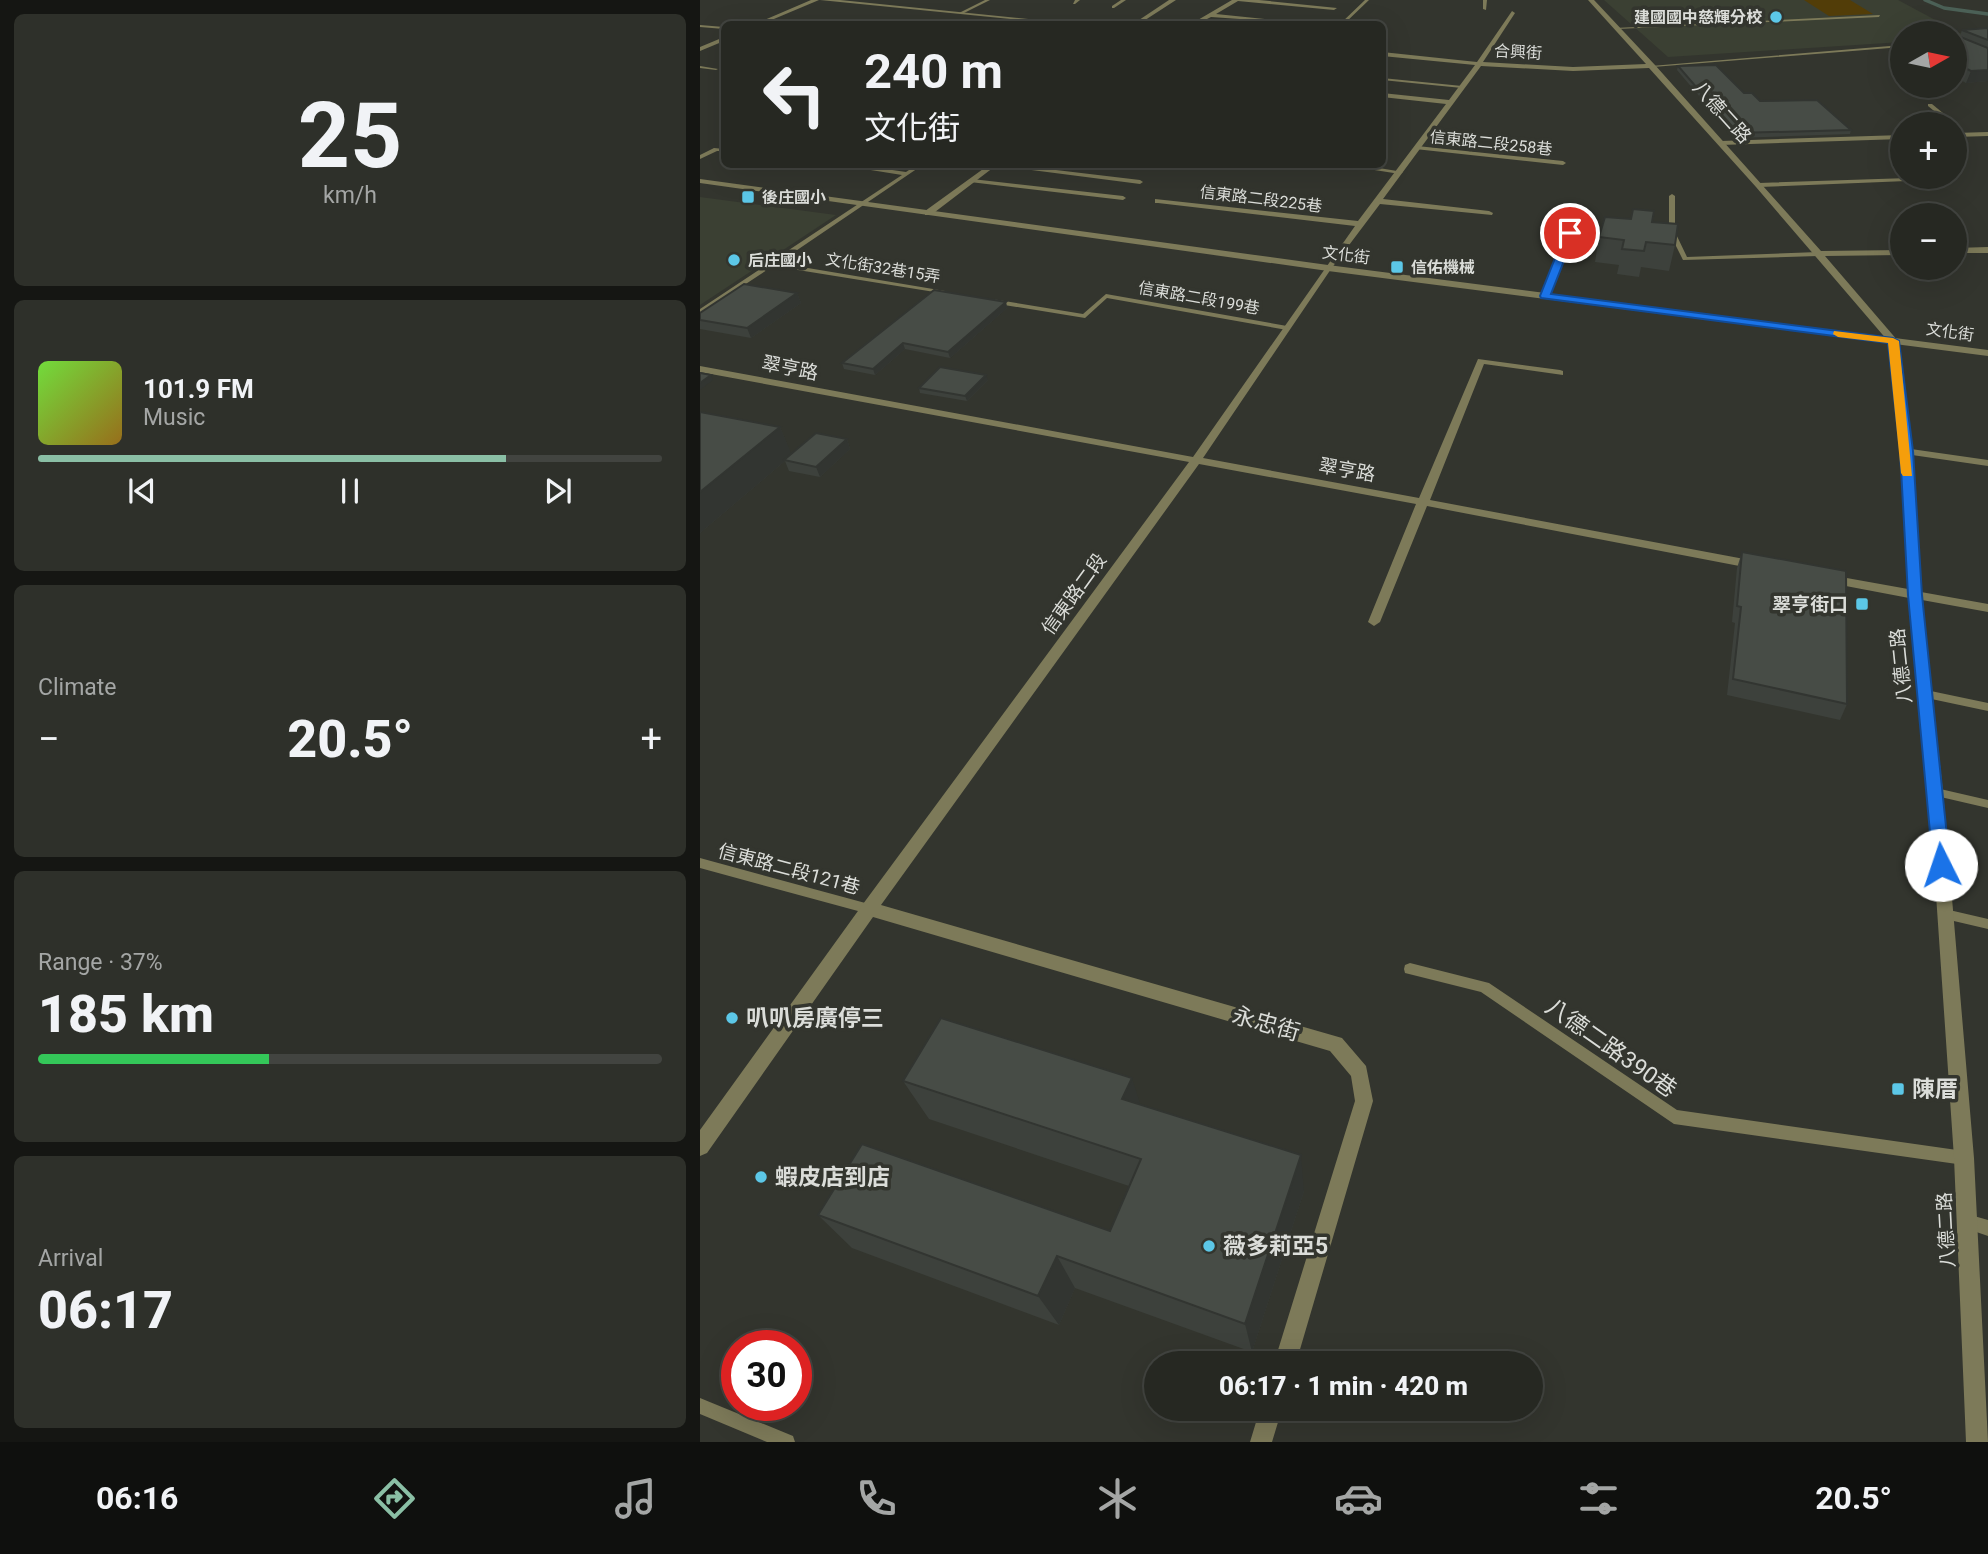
<!DOCTYPE html>
<meta charset="utf-8">
<style>
body{margin:0;font-family:Roboto,"Noto Sans TC",sans-serif;background:#2e302a;color:#f1f3f6;height:100vh;display:flex;flex-direction:column;font-size:26px;white-space:nowrap}
*{box-sizing:border-box;margin:0}
p{font-size:23px;color:#a4a6a5}
.icon{flex:none;width:38px;height:38px;fill:none;stroke:currentColor;stroke-width:2;stroke-linecap:round;stroke-linejoin:round}
.map{position:relative;flex:1;overflow:hidden}
.sheet{display:flex;flex-direction:column;gap:14px;padding:14px;background:#151613;width:700px}
.sheet>*{flex:none}
.banner{position:absolute;left:21px;top:21px;width:665px;height:147px;border-radius:10px;box-shadow:0 7px 28px #0002,0 0 0 2px #424440;background:#262822;color:#f1f3f6;overflow:hidden}
.needle{width:46px;rotate:81deg}
.fabs{position:absolute;left:1190px;top:21px;display:grid;gap:14px}
.fabs a{display:grid;place-items:center;width:77px;height:77px;border-radius:50%;background:#262822;box-shadow:0 7px 28px #0002,0 0 0 2px #424440;font-size:35px}
.speed{position:absolute;left:21px;top:1330px;display:flex;gap:14px;font-size:35px;font-weight:700;text-align:center}
.speed>*{display:grid;place-content:center;width:91px;height:91px;border-radius:50%;background:#262822;box-shadow:0 7px 28px #0002,0 0 0 2px #424440;line-height:1}
.speed .limit{border:10px solid #d22;background:#fff;color:#111}
.pin{position:absolute;display:grid;place-items:center;width:60px;height:60px;color:#fff;margin:-30px;border:4px solid #fff;border-radius:50%;box-shadow:0 2px 7px #0007}
.me{position:absolute;width:77px;margin:-38px;rotate:356deg;stroke-linejoin:round;filter:drop-shadow(0 0 5px #0008)}
.turn{display:flex;align-items:center;gap:24px;height:147px;padding:0 28px;font-size:32px}
.turn .icon{width:91px;height:91px;stroke-width:2.5}
.turn b{display:block;font-size:49px;line-height:60px}
.big{font-size:52px;font-weight:800;line-height:1.1}
.sheet .tile{flex:1;display:flex;flex-direction:column;justify-content:center;gap:10px;min-width:0;padding:0 24px;border-radius:10px;background:#2e302a}
.sheet .dial{align-items:center;gap:0}
.dial b{font-size:91px;line-height:1}
.song{display:flex;align-items:center;gap:21px}
.cover{width:84px;height:84px;border-radius:10px;background:linear-gradient(135deg,hsl(100 70% 55%),hsl(40 70% 35%))}
.played{height:7px;border-radius:4px;background:linear-gradient(90deg,#8abfa5 75%,#424440 75%)}
.keys{display:flex;justify-content:space-around;direction:ltr}
.heat{display:flex;justify-content:space-between;align-items:center;font-size:38px;direction:ltr}
.charge{height:10px;border-radius:5px;background:linear-gradient(90deg,#34c759 37%,#424440 0)}
.trip{position:absolute;left:444px;top:1351px;width:399px;height:70px;border-radius:35px;background:#262822;box-shadow:0 7px 28px #0002,0 0 0 2px #424440;font-weight:800;line-height:70px;text-align:center}
.tabs{display:flex;height:112px;justify-content:space-around;align-items:center;background:#0f100e;color:#a4a6a5}
.tabs .icon{width:49px;height:49px}
.tabs .current{color:#8abfa5}
.tabs b{font-size:32px;color:#f1f3f6}
main{display:flex;flex:1;min-height:0}
.map>svg:first-child{display:block}
.built{fill:#3b4033}
.green{fill:#523d08}
.lines{fill:none;stroke-linecap:round;stroke-linejoin:round}
.stream{stroke:#4b6056;stroke-width:3.5}
.service{fill:#7d7a59;fill-rule:evenodd}
.minor{fill:#7d7a59;fill-rule:evenodd}
.tertiary{fill:#7d7a59;fill-rule:evenodd}
.wall{fill:#3d413c}
.shaded-wall{fill:#323531}
.building{fill:#474c46;stroke:#323531;stroke-width:2}
.route{fill:#1a73e8;stroke:#114b97;stroke-width:2}
.slow{fill:#f59e0b}
.poi-dot{fill:#5cc7e7;stroke:#33352e;stroke-width:2.5}
.labels{text-anchor:middle;dominant-baseline:central;stroke-width:7;stroke-linejoin:round;paint-order:stroke}
.far-poi-label{font-size:16px;font-weight:bold;fill:#dbddd9;stroke:#33352e;text-anchor:start}
.far-street-label{font-size:16px;fill:#dbddd9;stroke:#33352e}
.street-label{font-size:19px;fill:#dbddd9;stroke:#33352e}
.poi-label{font-size:19px;font-weight:bold;fill:#dbddd9;stroke:#33352e;text-anchor:end}
.near-poi-label{font-size:23px;font-weight:bold;fill:#dbddd9;stroke:#33352e;text-anchor:start}
.near-street-label{font-size:23px;fill:#dbddd9;stroke:#33352e}
</style>
<main>
<section class="sheet">
<div class="tile dial"><b>25</b><p>km/h</p></div>
<div class="tile">
<div class="song"><i class="cover"></i><div><b>101.9 FM</b><p>Music</p></div></div>
<div class="played"></div>
<div class="keys"><svg class="icon" aria-label="previous" viewBox="0 0 24 24"><path d="M18 5L8 12l10 7zM5 5v14"/></svg><svg class="icon" aria-label="pause" viewBox="0 0 24 24"><path d="M8 5v14M16 5v14"/></svg><svg class="icon" aria-label="next" viewBox="0 0 24 24"><path d="M6 5l10 7-10 7zM19 5v14"/></svg></div>
</div>
<div class="tile"><p>Climate</p>
<div class="heat"><a>−</a><b class="big">20.5°</b><a>+</a></div>
</div>
<div class="tile"><p>Range · 37%</p><b class="big">185 km</b><div class="charge"></div></div>
<div class="tile"><p>Arrival</p><b class="big">06:17</b></div>
</section>
<div class="map">
<svg width="1288" height="1442" viewBox="0 0 1288 1442">
<rect width="100%" height="100%" fill="#33352e"/>
<!-- built -->
<path class="built" d="M 904,0 L 1198,0 L 1269,38 L 1255,39 L 1255,33 L 1202,33 L 1202,42 L 968,57 Z
M 0,197 L 136,215 L 0,305 Z"/>
<!-- green -->
<path class="green" d="M 1104,0 L 1150,0 L 1173,14 L 1129,16 Z"/>
<g class="lines">
<!-- stream -->
<path class="stream" d="M 1225,0 L 1244,8 L 1288,14"/>
<!-- service -->
<path class="service" d="M 285,0 L 290,0 L 262,14 L 259,13 Z
M 375,0 L 380,0 L 375,4 L 373,4 Z
M 421,0 L 426,0 L 414,8 L 412,8 L 412,6 Z
M 665,0 L 669,0 L 644,24 L 640,24 Z
M 783,0 L 787,0 L 786,10 L 783,9 Z
M 1180,15 L 1179,17 L 917,29 L 915,28 Z
M 0,25 L 24,27 L 24,29 L 0,27 Z
M 1202,45 L 1202,47 L 953,67 L 951,66 Z
M 0,66 L 18,69 L 16,70 L 0,68 Z
M 682,78 L 762,86 L 764,87 L 762,88 L 682,80 Z
M 1228,104 L 1232,104 L 1255,123 L 1255,125 L 1250,124 L 1228,106 Z
M 1288,132 L 1288,136 L 1255,137 L 1255,133 Z
M 1202,135 L 1202,139 L 1021,145 L 1018,143 L 1021,141 Z
M 717,146 L 863,161 L 866,163 L 863,165 L 715,149 Z
M 14,148 L 24,149 L 24,151 L 17,151 L 0,159 L 0,155 Z
M 133,164 L 151,164 L 206,172 L 218,164 L 224,164 L 78,263 L 245,291 L 247,292 L 247,294 L 73,266 L 0,314 L 0,309 L 202,175 Z
M 305,164 L 440,180 L 443,182 L 440,184 L 292,165 Z
M 449,164 L 460,164 L 461,165 L 458,167 Z
M 636,164 L 655,164 L 703,172 L 700,174 Z
M 1209,178 L 1210,179 L 1207,181 L 1059,187 L 1056,185 L 1059,183 Z
M 272,179 L 423,196 L 426,198 L 423,200 L 270,182 L 270,180 Z
M 972,194 L 975,196 L 975,232 L 987,257 L 1118,252 L 1121,254 L 1118,256 L 983,260 L 969,232 L 969,196 Z
M 870,231 L 873,233 L 848,296 L 843,297 L 842,296 L 867,233 Z
M 406,294 L 587,326 L 590,328 L 587,330 L 407,298 L 385,318 L 292,303 L 289,301 L 292,299 L 383,314 Z
M 1226,690 L 1288,703 L 1288,711 L 1222,697 L 1221,694 L 1222,691 Z
M 1236,788 L 1288,800 L 1288,808 L 1232,795 L 1230,792 L 1232,789 Z
M 0,858 L 169,904 L 173,905 L 175,909 L 173,913 L 169,914 L 0,868 Z
M 1245,909 L 1288,919 L 1288,929 L 1241,918 L 1239,914 L 1241,910 Z
M 710,963 L 789,983 L 977,1110 L 1264,1151 L 1269,1153 L 1271,1158 L 1269,1163 L 1264,1165 L 974,1124 L 781,992 L 705,973 L 704,969 L 705,965 Z
M 1267,1214 L 1288,1220 L 1288,1236 L 1262,1227 L 1259,1222 L 1262,1217 Z
M 0,1398 L 93,1436 L 95,1442 L 67,1442 L 0,1414 Z"/>
<!-- minor -->
<path class="minor" d="M 120,0 L 140,0 L 377,24 L 362,24 Z
M 469,0 L 476,0 L 439,24 L 433,24 Z
M 532,0 L 559,0 L 637,8 L 634,10 L 538,1 L 516,14 L 614,24 L 511,17 L 497,24 L 491,24 Z
M 888,0 L 894,0 L 955,65 L 1121,251 L 1202,250 L 1202,255 L 1125,256 L 1198,341 L 1211,449 L 1288,460 L 1288,466 L 1212,455 L 1221,592 L 1288,604 L 1288,612 L 1222,600 L 1243,792 L 1274,1158 L 1288,1442 L 1266,1442 L 1254,1158 L 1229,792 L 1209,598 L 1130,583 L 1124,579 L 1130,575 L 1208,589 L 1201,451 L 1188,341 L 1056,187 L 949,68 L 873,71 L 781,66 L 683,199 L 789,211 L 793,213 L 792,215 L 680,204 L 631,269 L 503,458 L 719,498 L 778,359 L 860,370 L 863,371 L 863,375 L 784,364 L 730,500 L 1055,561 L 1059,562 L 1061,565 L 1059,568 L 1055,569 L 727,506 L 680,622 L 674,626 L 668,622 L 716,504 L 499,464 L 181,905 L 642,1038 L 666,1066 L 673,1101 L 596,1363 L 574,1363 L 655,1101 L 651,1076 L 630,1051 L 173,917 L 7,1153 L 0,1156 L 0,1130 L 163,904 L 489,462 L 0,372 L 0,366 L 493,457 L 655,226 L 458,203 L 455,203 L 455,199 L 658,221 L 746,104 L 682,97 L 682,93 L 749,100 L 775,65 L 682,56 L 682,52 L 777,62 L 812,11 L 815,13 L 783,62 L 873,67 L 946,64 Z
M 290,164 L 298,164 L 231,215 L 225,215 L 225,211 Z
M 1288,247 L 1288,253 L 1255,253 L 1255,248 Z
M 560,1409 L 582,1409 L 572,1442 L 550,1442 Z"/>
<!-- tertiary -->
<path class="tertiary" d="M 111,0 L 119,0 L 62,24 L 55,24 Z
M 24,37 L 24,41 L 0,51 L 0,47 Z
M 0,179 L 628,265 L 1288,350 L 1288,356 L 628,271 L 0,183 Z"/>
</g>
<!-- wall -->
<path class="wall" d="M 1288,28 L 1288,81 L 1266,83 L 1255,77 L 1255,33 L 1260,36 L 1262,30 Z
M 978,66 L 1060,101 L 1151,130 L 1150,134 L 1035,138 L 977,70 Z
M 952,222 L 975,245 L 969,271 L 941,267 L 939,277 L 917,274 L 919,265 L 895,262 L 899,237 Z
M 97,293 L 101,303 L 51,338 L 0,329 L 0,320 Z
M 306,302 L 307,308 L 250,358 L 205,349 L 175,375 L 144,369 L 142,363 Z
M 288,380 L 267,401 L 220,393 L 219,388 Z
M 0,412 L 80,427 L 91,454 L 147,439 L 150,449 L 120,477 L 89,471 L 85,461 L 0,533 Z
M 1042,552 L 1147,704 L 1140,720 L 1027,695 L 1035,623 L 1032,622 L 1037,568 Z
M 203,1081 L 441,1105 L 604,1191 L 552,1352 L 375,1288 L 359,1325 L 152,1248 L 118,1215 L 410,1231 L 429,1186 L 229,1119 Z"/>
<!-- shaded-wall -->
<path class="shaded-wall" d="M 1288,70 L 1288,81 L 1266,83 L 1271,71 Z
M 97,293 L 101,303 L 51,338 L 47,328 Z
M 306,302 L 307,308 L 250,358 L 248,352 Z
M 203,343 L 205,349 L 175,375 L 173,369 Z
M 11,375 L 13,380 L 0,390 L 0,383 Z
M 286,375 L 288,380 L 267,401 L 265,396 Z
M 80,427 L 92,455 L 0,533 L 0,492 Z
M 147,439 L 150,449 L 120,477 L 116,467 Z
M 432,1078 L 444,1116 L 422,1099 Z
M 601,1155 L 604,1191 L 552,1352 L 545,1324 Z
M 357,1256 L 375,1288 L 359,1325 L 338,1296 Z"/>
<!-- building -->
<path class="building" d="M 1288,28 L 1288,40 L 1262,30 Z
M 1257,30 L 1258,36 L 1288,48 L 1288,70 L 1271,71 L 1255,63 L 1255,33 L 1236,33 Z
M 1016,65 L 1044,93 L 1052,93 L 1060,101 L 1117,100 L 1151,130 L 1036,133 L 978,66 Z
M 933,209 L 954,211 L 952,222 L 978,224 L 975,245 L 946,242 L 944,251 L 922,249 L 924,240 L 899,237 L 905,217 L 931,219 Z
M 44,284 L 97,293 L 47,328 L 0,320 L 0,313 Z
M 234,290 L 306,302 L 248,352 L 203,343 L 173,369 L 142,363 Z
M 240,367 L 286,375 L 265,396 L 219,388 Z
M 0,373 L 11,375 L 0,383 Z
M 0,412 L 80,427 L 0,492 Z
M 116,433 L 147,439 L 116,467 L 84,460 Z
M 1042,552 L 1146,571 L 1147,704 L 1033,679 L 1041,607 L 1037,606 Z
M 241,1018 L 432,1078 L 422,1099 L 601,1155 L 545,1324 L 357,1256 L 338,1296 L 118,1215 L 162,1144 L 410,1231 L 441,1159 L 203,1081 Z"/>
<!-- route -->
<path class="route" d="M 870,230 L 875,233 L 851,294 L 1193,338 L 1199,341 L 1213,451 L 1222,595 L 1250,865 L 1248,870 L 1241,873 L 1235,870 L 1233,865 L 1208,595 L 1200,451 L 1188,343 L 841,298 L 840,296 L 865,233 Z"/>
<!-- slow -->
<path class="slow" d="M 1134,331 L 1193,338 L 1199,341 L 1212,476 L 1203,476 L 1201,473 L 1188,343 L 1138,337 L 1133,334 Z"/>
<!-- markers -->
<g class="poi-dot">
<circle cx="1076" cy="17" r="7"/>
<rect x="41" y="190" width="14" height="14" rx="3.5"/>
<circle cx="34" cy="260" r="7"/>
<rect x="690" y="260" width="14" height="14" rx="3.5"/>
<rect x="1155" y="597" width="14" height="14" rx="3.5"/>
<circle cx="32" cy="1018" r="7"/>
<rect x="1191" y="1082" width="14" height="14" rx="3.5"/>
<circle cx="61" cy="1177" r="7"/>
<circle cx="509" cy="1246" r="7"/>
</g>
<g class="labels">
<!-- far-poi labels -->
<g class="far-poi-label">
<text x="1062" y="17" text-anchor="end">建國國中慈輝分校</text>
<text x="62" y="197">後庄國小</text>
<text x="48" y="260">后庄國小</text>
<text x="711" y="267">信佑機械</text>
</g>
<!-- far-street labels -->
<g class="far-street-label">
<text transform="translate(818 52) rotate(3)">合興街</text>
<text transform="translate(791 143) rotate(6)">信東路二段258巷</text>
<text transform="translate(561 199) rotate(7)">信東路二段225巷</text>
<text transform="translate(646 255) rotate(7)">文化街</text>
<text transform="translate(183 268) rotate(9)">文化街32巷15弄</text>
<text transform="translate(499 298) rotate(10)">信東路二段199巷</text>
<text transform="translate(1250 332) rotate(8)">文化街</text>
</g>
<!-- street labels -->
<g class="street-label">
<text transform="translate(1022 112) rotate(48)">八德二路</text>
<text transform="translate(90 368) rotate(11)">翠亨路</text>
<text transform="translate(647 470) rotate(10)">翠亨路</text>
<text transform="translate(374 594) rotate(-54)">信東路二段</text>
<text transform="translate(1201 666) rotate(-96)">八德二路</text>
<text transform="translate(89 869) rotate(15)">信東路二段121巷</text>
<text transform="translate(1246 1230) rotate(-93)">八德二路</text>
</g>
<!-- poi labels -->
<g class="poi-label">
<text x="1148" y="604">翠亨街口</text>
</g>
<!-- near-poi labels -->
<g class="near-poi-label">
<text x="46" y="1018">叭叭房廣停三</text>
<text x="1212" y="1089">陳厝</text>
<text x="75" y="1177">蝦皮店到店</text>
<text x="523" y="1246">薇多莉亞5</text>
</g>
<!-- near-street labels -->
<g class="near-street-label">
<text transform="translate(566 1024) rotate(16)">永忠街</text>
<text transform="translate(911 1048) rotate(35)">八德二路390巷</text>
</g>
</g>
</svg>
<div class="fabs">
<a><svg class="needle" viewBox="-14 -14 28 28"><path d="M0-13l5 13h-10z" fill="#e53935"/><path d="M0 13l5-13h-10z" fill="#a4a6a5"/></svg></a>
<a>+</a>
<a>−</a>
</div>
<div class="speed"><div class="limit">30</div></div>
<div class="pin" style="left:870px;top:233px;background:#d93025"><svg class="icon" aria-label="arrive" viewBox="0 0 24 24"><path d="M6 21V4h12l-3 4 3 4H6"/></svg></div>
<svg class="me" style="left:1241px;top:865px" viewBox="-20 -20 40 40"><circle r="19" fill="#fff"/><path d="M0-13L10 11 0 6-10 11z" fill="#1a73e8"/></svg>
<div class="trip">06:17 · 1 min · 420 m</div>
<div class="banner">
<div class="turn"><svg class="icon" aria-label="left" viewBox="0 0 24 24"><path d="M17 20v-9H6M10 6l-5 5 5 5"/></svg><div><b>240 m</b>文化街</div></div>
</div>
</div>
</main>
<nav class="tabs">
<b>06:16</b>
<svg class="icon current" aria-label="directions" viewBox="0 0 24 24"><path d="M12 3l9 9-9 9-9-9zM9 14v-3h6M13 9l2 2-2 2"/></svg>
<svg class="icon" aria-label="music" viewBox="0 0 24 24"><path d="M9 18V5l10-2v13"/><circle cx="6" cy="18" r="3"/><circle cx="16" cy="16" r="3"/></svg>
<svg class="icon" aria-label="phone" viewBox="0 0 24 24"><path d="M5 4h4l2 5-3 2q2 4 5 5l2-3 5 2v4C11 20 4 13 5 4z"/></svg>
<svg class="icon" aria-label="climate" viewBox="0 0 24 24"><path d="M12 3v18M4 7l16 10M4 17L20 7"/></svg>
<svg class="icon" aria-label="car" viewBox="0 0 24 24"><path d="M5 17H2v-5l4-1 3-4h7l3 4 3 1v5h-3M9 17h6M6 11h13"/><circle cx="7" cy="17" r="2"/><circle cx="17" cy="17" r="2"/></svg>
<svg class="icon" aria-label="filters" viewBox="0 0 24 24"><path d="M4 7h16M4 17h16"/><circle cx="9" cy="7" r="2"/><circle cx="15" cy="17" r="2"/></svg>
<b>20.5°</b>
</nav>
